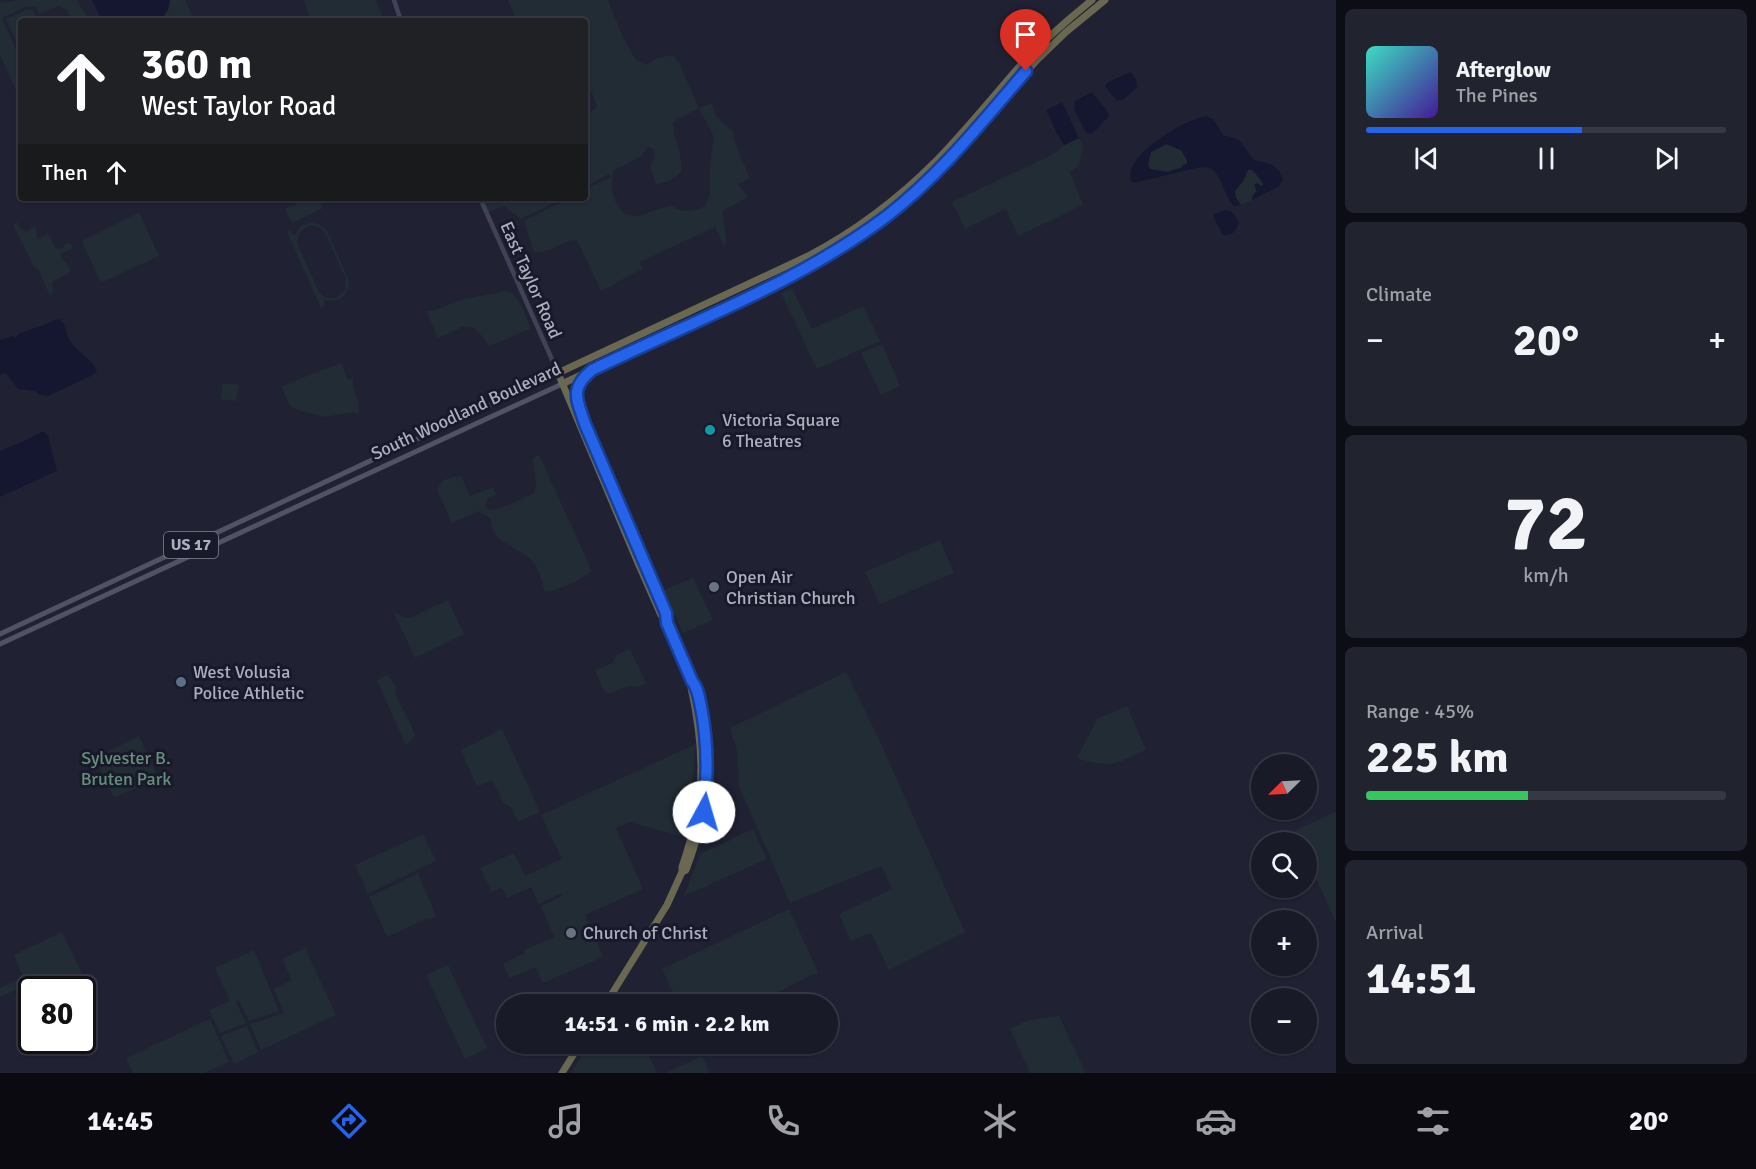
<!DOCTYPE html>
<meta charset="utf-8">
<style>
body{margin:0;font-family:Signika,sans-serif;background:#21232f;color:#f1f3f6;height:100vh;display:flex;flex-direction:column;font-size:22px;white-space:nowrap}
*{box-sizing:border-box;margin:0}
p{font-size:20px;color:#9fa1a7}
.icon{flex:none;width:33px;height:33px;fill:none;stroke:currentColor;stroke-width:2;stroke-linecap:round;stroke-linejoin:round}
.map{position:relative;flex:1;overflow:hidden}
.details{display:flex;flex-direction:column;gap:9px;padding:9px;background:#0d0e15;width:420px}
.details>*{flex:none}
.hud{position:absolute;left:18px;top:18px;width:570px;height:183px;border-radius:6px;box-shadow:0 2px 4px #0004,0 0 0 2px #363844;background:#202124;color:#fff;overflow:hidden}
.needle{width:39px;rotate:246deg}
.buttons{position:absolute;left:1251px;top:754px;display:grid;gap:12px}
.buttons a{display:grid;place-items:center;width:66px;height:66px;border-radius:50%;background:#181a27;box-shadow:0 2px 4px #0004,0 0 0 2px #363844;font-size:30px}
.speed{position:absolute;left:18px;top:976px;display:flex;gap:12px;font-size:30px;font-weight:700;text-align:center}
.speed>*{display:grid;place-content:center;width:78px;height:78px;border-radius:50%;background:#181a27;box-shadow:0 2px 4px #0004,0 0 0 2px #363844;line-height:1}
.speed .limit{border:3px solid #111;border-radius:9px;background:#fff;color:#111}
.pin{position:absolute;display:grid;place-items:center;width:51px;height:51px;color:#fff;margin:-62px -26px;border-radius:50% 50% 50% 0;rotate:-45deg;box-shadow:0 0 6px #0007}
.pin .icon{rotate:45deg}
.me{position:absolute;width:66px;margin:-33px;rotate:6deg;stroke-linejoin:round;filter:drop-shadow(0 0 4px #0008)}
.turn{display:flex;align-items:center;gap:21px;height:126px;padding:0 24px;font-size:27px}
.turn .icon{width:78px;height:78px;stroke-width:2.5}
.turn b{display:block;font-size:42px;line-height:51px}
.then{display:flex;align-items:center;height:57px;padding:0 24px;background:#0003;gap:12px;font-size:22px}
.big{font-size:45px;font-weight:700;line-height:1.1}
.details .widget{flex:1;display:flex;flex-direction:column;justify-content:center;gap:9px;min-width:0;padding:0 21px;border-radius:9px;background:#21232f}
.details .dial{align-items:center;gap:0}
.dial b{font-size:78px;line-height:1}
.song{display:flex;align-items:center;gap:18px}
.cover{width:72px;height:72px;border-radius:9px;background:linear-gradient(135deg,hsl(170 70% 55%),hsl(260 70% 35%))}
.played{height:6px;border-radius:3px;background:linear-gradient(90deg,#2563eb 60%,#363844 60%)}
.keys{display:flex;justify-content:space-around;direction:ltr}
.heat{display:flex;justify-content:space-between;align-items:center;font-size:33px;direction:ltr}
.charge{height:9px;border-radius:4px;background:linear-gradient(90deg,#34c759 45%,#363844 0)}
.trip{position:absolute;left:496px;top:994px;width:342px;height:60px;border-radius:30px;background:#181a27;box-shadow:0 2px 4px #0004,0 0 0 2px #363844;font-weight:700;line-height:60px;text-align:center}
.tab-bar{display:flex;height:96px;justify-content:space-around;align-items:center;background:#0a0a10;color:#9fa1a7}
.tab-bar .icon{width:42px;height:42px}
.tab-bar .active{color:#2563eb}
.tab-bar b{font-size:27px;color:#f1f3f6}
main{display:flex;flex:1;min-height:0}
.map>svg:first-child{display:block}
.green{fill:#222c35;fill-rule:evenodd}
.water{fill:#151730;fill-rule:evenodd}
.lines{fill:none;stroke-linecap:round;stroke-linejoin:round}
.secondary{stroke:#414257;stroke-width:4.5}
.primary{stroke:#515365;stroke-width:5}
.highway{stroke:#6a6850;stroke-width:7}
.route-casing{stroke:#184099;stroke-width:15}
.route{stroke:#2563eb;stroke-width:10}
.culture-dot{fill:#0f9aa8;stroke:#191a29;stroke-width:2}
.worship-dot{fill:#6b7280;stroke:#191a29;stroke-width:2}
.service-dot{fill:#5c6f8a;stroke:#191a29;stroke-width:2}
.labels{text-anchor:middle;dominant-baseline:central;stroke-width:6;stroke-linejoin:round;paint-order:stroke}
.shield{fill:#191a29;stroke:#818294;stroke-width:1.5}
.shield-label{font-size:16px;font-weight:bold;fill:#adaec2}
.street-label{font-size:18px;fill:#adaec2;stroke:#191a29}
.poi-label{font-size:18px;fill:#adaec2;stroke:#191a29;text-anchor:start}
.park-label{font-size:18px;fill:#66907d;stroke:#191a29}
</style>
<main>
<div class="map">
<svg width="1336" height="1073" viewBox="0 0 1336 1073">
<rect width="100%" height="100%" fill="#202234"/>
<!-- green -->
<path class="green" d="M 20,0 L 77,0 L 80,6 L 91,21 L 72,21 L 67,10 L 59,6 L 39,14 L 36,6 L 25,7 L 2,18 L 21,61 L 21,101 L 0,55 L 0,3 Z
M 170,0 L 185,0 L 195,21 L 160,21 L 168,10 Z
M 304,0 L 375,0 L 385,21 L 311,21 Z
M 508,0 L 608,0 L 622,35 L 635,59 L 645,65 L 658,58 L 673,55 L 679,63 L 699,108 L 711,103 L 716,116 L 733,132 L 736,146 L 750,178 L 738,184 L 748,197 L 723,211 C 722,224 728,235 725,247 L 715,227 L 640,262 L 642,269 L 601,291 L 577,240 C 561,240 554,253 534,252 L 524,221 L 570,198 L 585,198 L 585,190 L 611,177 L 609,174 L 585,187 L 585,115 L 595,109 L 597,105 L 585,78 L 585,21 L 558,21 L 556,17 L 553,19 L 554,21 L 517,21 ZM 699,108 L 714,137 L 710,165 L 710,195 L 705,206 C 693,212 683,213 672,206 C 668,207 663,207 658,209 C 651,211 643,216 636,216 C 613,216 610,187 613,171 L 641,156 L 648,147 L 655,150 L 654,158 L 650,167 L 656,184 C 667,183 673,179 681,172 C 683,153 673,139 673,122 Z
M 26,10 L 33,10 L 38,21 L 21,21 L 21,52 L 6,19 Z
M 1079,138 L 1083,145 L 1079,166 L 1070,172 L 1083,205 L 1018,236 L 1006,209 L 965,229 L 956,209 L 952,205 L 954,201 L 1054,154 L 1064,145 Z
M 1167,144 L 1181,150 L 1187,160 L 1187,164 L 1183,165 L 1181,168 L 1173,170 L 1168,172 L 1150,169 L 1148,165 L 1151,152 Z
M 1250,169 L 1259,178 L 1264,185 L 1261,186 L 1255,184 L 1255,187 L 1257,191 L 1252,198 L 1252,200 L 1241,205 L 1236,198 L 1235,191 L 1243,181 L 1248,170 Z
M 309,198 L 318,198 L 323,208 L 292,223 L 285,209 Z
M 493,198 L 563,198 L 521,219 L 504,206 L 488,212 L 484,204 Z
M 139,212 L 159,256 L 101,283 L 82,241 Z
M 17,222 L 19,227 L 26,232 L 33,227 L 36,228 L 37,240 L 48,233 L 55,248 L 61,249 L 67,243 L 73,245 L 72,248 L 61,254 L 61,258 L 67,263 L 70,270 L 69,273 L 52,282 L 53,292 L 50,296 L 38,269 L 34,266 L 13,225 Z
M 311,222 L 319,224 L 327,231 L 349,281 C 349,297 337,304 323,299 L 325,306 L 321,308 L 287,232 L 291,230 L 294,236 L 301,226 ZM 311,225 L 318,227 L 325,232 L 346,279 L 345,291 L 336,298 L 326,298 L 319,292 L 298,245 C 296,235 301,228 311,225 Z
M 792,288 L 812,329 L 863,306 L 880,341 L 817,369 L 781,293 Z
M 506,291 C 520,294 526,317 531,329 C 516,333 504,341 489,346 L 483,337 L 474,328 L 462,327 L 438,338 L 426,311 L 432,311 L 464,299 Z
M 882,344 L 900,386 L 881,395 L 861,353 Z
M 341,363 L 348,380 L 353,378 C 351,391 362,401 358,414 L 354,412 L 325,417 L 301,411 L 293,408 L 288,403 L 282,387 L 299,379 Z
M 222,383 L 239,385 L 236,401 L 221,399 Z
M 539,455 L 588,562 L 591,571 C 580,581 559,590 545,592 C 542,584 540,571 535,564 C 521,545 491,546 491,519 L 479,511 L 452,523 L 437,490 C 442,478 449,478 461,476 L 470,496 L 493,487 L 496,494 L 487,500 L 485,506 L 489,510 L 504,507 L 534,493 C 539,480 533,470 533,458 Z
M 940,540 L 954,573 L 880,604 L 865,572 Z
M 693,578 L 713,620 L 683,633 L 664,590 Z
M 448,600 L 464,634 L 415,658 L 394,613 L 408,619 Z
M 630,649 L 646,683 L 639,687 L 629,686 L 609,694 L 604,691 L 595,670 L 613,663 L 617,655 Z
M 846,672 L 878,737 L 965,932 L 889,970 L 871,933 L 851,941 L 839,914 L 892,889 L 882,866 L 790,903 L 739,786 L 737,751 L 730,728 Z
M 387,675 L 396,686 C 394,697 400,703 405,713 C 409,720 412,728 415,735 L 406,746 L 377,680 Z
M 1127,706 L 1146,750 C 1115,764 1112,769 1077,758 L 1097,719 Z
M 502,729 L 540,812 L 518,822 L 511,807 L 503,802 L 492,780 L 477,787 L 461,750 Z
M 139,736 L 158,778 L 114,798 L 95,758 Z
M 696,744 L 689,817 L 683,837 L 629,822 L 616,828 L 643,889 L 585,915 L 603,957 L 543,983 L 535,967 L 510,978 L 503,964 L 525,953 L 524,950 L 554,937 L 541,906 L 562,896 L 561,893 L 539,904 L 531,887 L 507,898 L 502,887 L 492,892 L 480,868 L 514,853 L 525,876 L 562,859 L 541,815 Z
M 1336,812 L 1336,923 L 1307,858 L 1306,843 L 1300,843 L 1294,831 Z
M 753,829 L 767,859 L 684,896 L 700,854 Z
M 423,834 L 436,861 L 368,894 L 355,865 Z
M 418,873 L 436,916 L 429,920 L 428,918 L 387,937 L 369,897 Z
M 789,909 L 818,972 L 751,1005 L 679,1005 L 662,969 Z
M 62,932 L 95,1000 L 83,1006 L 82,990 L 47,990 L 44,984 L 38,980 L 0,997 L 0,988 L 23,977 L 14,955 Z
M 305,948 L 336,1015 L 261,1050 L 250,1024 L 284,1013 L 274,989 L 292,980 L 282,959 Z
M 254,950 L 279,1011 L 249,1021 L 239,1000 L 236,1002 L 246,1023 L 220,1033 L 209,1010 L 230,1001 L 215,968 Z
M 448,965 L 487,1048 L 465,1059 L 426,975 Z
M 1059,1016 L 1086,1073 L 1030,1073 L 1010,1029 C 1026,1019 1041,1018 1059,1016 Z
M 210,1019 L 229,1062 L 204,1073 L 133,1073 L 126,1058 Z
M 247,1026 L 258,1052 L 234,1064 L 221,1036 Z
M 589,1044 L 671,1044 L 649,1055 L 657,1073 L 571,1073 Z
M 702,1056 L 710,1073 L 666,1073 Z"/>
<!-- water -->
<path class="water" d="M 92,0 L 170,0 L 168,10 L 160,21 L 102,21 Z
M 1130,72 C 1135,75 1137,81 1137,87 L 1123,100 L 1117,101 L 1105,86 L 1108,82 Z
M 1092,92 C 1097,100 1108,108 1109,116 L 1093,133 L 1090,134 L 1085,131 L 1074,109 L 1075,101 Z
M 1062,102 L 1079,138 L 1064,145 L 1057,134 L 1046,110 Z
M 1207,116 L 1214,120 L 1223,135 L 1239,140 L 1254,160 C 1269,163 1277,164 1283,179 L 1280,186 L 1252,200 L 1253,195 L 1257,191 L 1254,185 L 1257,183 L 1261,186 L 1263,185 L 1263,183 L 1253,170 L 1248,170 L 1243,181 L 1235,191 L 1236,198 L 1241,205 L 1234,206 C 1224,196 1223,178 1211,168 L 1201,167 L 1138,182 L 1132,182 C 1119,157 1187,118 1207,116 ZM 1166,144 L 1181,150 L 1187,160 L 1187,164 L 1183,165 L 1181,168 L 1173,170 L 1168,172 L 1150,169 L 1148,165 L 1151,152 Z
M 1225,210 L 1232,212 L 1239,222 C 1237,230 1232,237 1223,235 L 1214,218 L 1214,214 Z
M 59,319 C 67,325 65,333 70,341 C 77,353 92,358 97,371 L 95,374 L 48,396 L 41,395 L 34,391 L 18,389 L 6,373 L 0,374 L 0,340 L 13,336 L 16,338 L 18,334 Z
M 41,432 L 45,432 L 48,436 L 57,471 L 0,497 L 0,451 L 26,440 Z"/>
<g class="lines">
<!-- secondary -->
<path class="secondary" d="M 394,0 L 401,21
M 480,198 L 558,373"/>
<!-- primary -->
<path class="primary" d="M 0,634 L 558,373
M 0,644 L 562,384"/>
<!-- highway -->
<path class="highway" d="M 558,373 L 638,563 L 661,615 L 667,623 L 692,681 C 698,689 699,701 702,711 C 713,765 706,818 686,870 L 682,872 L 667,905 L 605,1005
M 558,373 L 808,256 C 856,231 898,199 936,161 C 965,131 991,99 1018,68 C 1041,43 1066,21 1092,0
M 562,384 L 791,276 L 829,255 L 861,235 L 901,204 L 936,173 L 1038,59 L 1066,32 L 1105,0
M 575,404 L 606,472 L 666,613 L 667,620
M 580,407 C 575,394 576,384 587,374
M 682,872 L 682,867 C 705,800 706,757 691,687 L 692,681
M 562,1073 L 580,1044"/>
</g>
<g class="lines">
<!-- route casing -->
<g class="route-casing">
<path id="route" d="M 704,812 C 708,776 708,742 701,707 C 699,698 698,688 692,681 L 667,623 L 666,613 L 585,424 C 577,399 569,389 592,370 C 691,322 798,283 887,216 C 941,174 982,122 1026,71"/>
</g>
<!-- route -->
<use href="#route" class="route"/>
</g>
<!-- markers -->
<circle class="culture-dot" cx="710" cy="430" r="6"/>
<g class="worship-dot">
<circle cx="714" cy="587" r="6"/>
<circle cx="571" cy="933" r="6"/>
</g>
<circle class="service-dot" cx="181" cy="682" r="6"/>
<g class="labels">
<!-- shield labels -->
<rect class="shield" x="164" y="532" width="54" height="26" rx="4.5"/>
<g class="shield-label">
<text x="191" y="545">US 17</text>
</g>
<!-- street labels -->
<g class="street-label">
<text transform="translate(531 280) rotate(66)">East Taylor Road</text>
<text transform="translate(466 411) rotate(-25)">South Woodland Boulevard</text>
</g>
<!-- poi labels -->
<g class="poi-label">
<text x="722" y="420">Victoria Square<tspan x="722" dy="21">6 Theatres</tspan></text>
<text x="726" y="577">Open Air<tspan x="726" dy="21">Christian Church</tspan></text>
<text x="193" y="672">West Volusia<tspan x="193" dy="21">Police Athletic</tspan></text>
<text x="583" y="933">Church of Christ</text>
</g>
<!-- park labels -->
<g class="park-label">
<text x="126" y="758">Sylvester B.<tspan x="126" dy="21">Bruten Park</tspan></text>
</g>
</g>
</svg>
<div class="buttons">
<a><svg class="needle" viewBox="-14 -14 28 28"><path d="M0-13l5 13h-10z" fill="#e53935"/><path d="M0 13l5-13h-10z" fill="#9fa1a7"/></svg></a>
<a><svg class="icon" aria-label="search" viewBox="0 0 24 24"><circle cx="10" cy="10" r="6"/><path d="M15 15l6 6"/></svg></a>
<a>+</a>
<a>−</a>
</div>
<div class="speed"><div class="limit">80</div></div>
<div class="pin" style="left:1026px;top:71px;background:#d93025"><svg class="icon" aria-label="arrive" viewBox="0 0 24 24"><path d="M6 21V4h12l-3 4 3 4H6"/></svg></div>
<svg class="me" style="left:704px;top:812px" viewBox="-20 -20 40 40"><circle r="19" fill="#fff"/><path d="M0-13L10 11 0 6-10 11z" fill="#2563eb"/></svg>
<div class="trip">14:51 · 6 min · 2.2 km</div>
<div class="hud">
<div class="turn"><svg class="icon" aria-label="ahead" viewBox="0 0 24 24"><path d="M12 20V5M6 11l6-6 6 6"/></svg><div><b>360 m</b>West Taylor Road</div></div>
<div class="then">Then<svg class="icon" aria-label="ahead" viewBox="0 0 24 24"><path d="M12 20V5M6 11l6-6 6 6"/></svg></div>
</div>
</div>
<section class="details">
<div class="widget">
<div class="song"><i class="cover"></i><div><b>Afterglow</b><p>The Pines</p></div></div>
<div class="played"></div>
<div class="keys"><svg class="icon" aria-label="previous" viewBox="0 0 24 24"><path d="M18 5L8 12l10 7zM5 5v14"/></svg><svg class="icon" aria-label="pause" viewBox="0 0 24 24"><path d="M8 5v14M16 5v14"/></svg><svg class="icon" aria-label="next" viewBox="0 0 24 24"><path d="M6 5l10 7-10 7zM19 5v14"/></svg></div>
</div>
<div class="widget"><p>Climate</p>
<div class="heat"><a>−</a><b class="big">20°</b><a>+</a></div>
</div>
<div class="widget dial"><b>72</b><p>km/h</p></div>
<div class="widget"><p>Range · 45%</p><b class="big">225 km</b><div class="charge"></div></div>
<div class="widget"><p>Arrival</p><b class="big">14:51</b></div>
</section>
</main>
<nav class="tab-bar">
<b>14:45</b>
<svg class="icon active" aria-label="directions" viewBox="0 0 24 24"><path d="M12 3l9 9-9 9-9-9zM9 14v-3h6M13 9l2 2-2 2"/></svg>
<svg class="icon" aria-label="music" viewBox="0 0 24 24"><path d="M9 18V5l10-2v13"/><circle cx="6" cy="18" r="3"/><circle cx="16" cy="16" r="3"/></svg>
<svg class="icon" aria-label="phone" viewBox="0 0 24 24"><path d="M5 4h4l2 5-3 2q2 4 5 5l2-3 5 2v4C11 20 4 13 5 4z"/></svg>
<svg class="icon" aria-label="climate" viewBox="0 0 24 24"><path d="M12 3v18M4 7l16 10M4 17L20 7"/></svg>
<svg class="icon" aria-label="car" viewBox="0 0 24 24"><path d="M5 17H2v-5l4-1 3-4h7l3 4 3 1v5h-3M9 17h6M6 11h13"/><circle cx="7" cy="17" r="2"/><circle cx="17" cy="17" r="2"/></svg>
<svg class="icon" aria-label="filters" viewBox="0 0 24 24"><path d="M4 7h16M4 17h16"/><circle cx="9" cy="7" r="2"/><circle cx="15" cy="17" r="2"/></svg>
<b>20°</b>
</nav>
